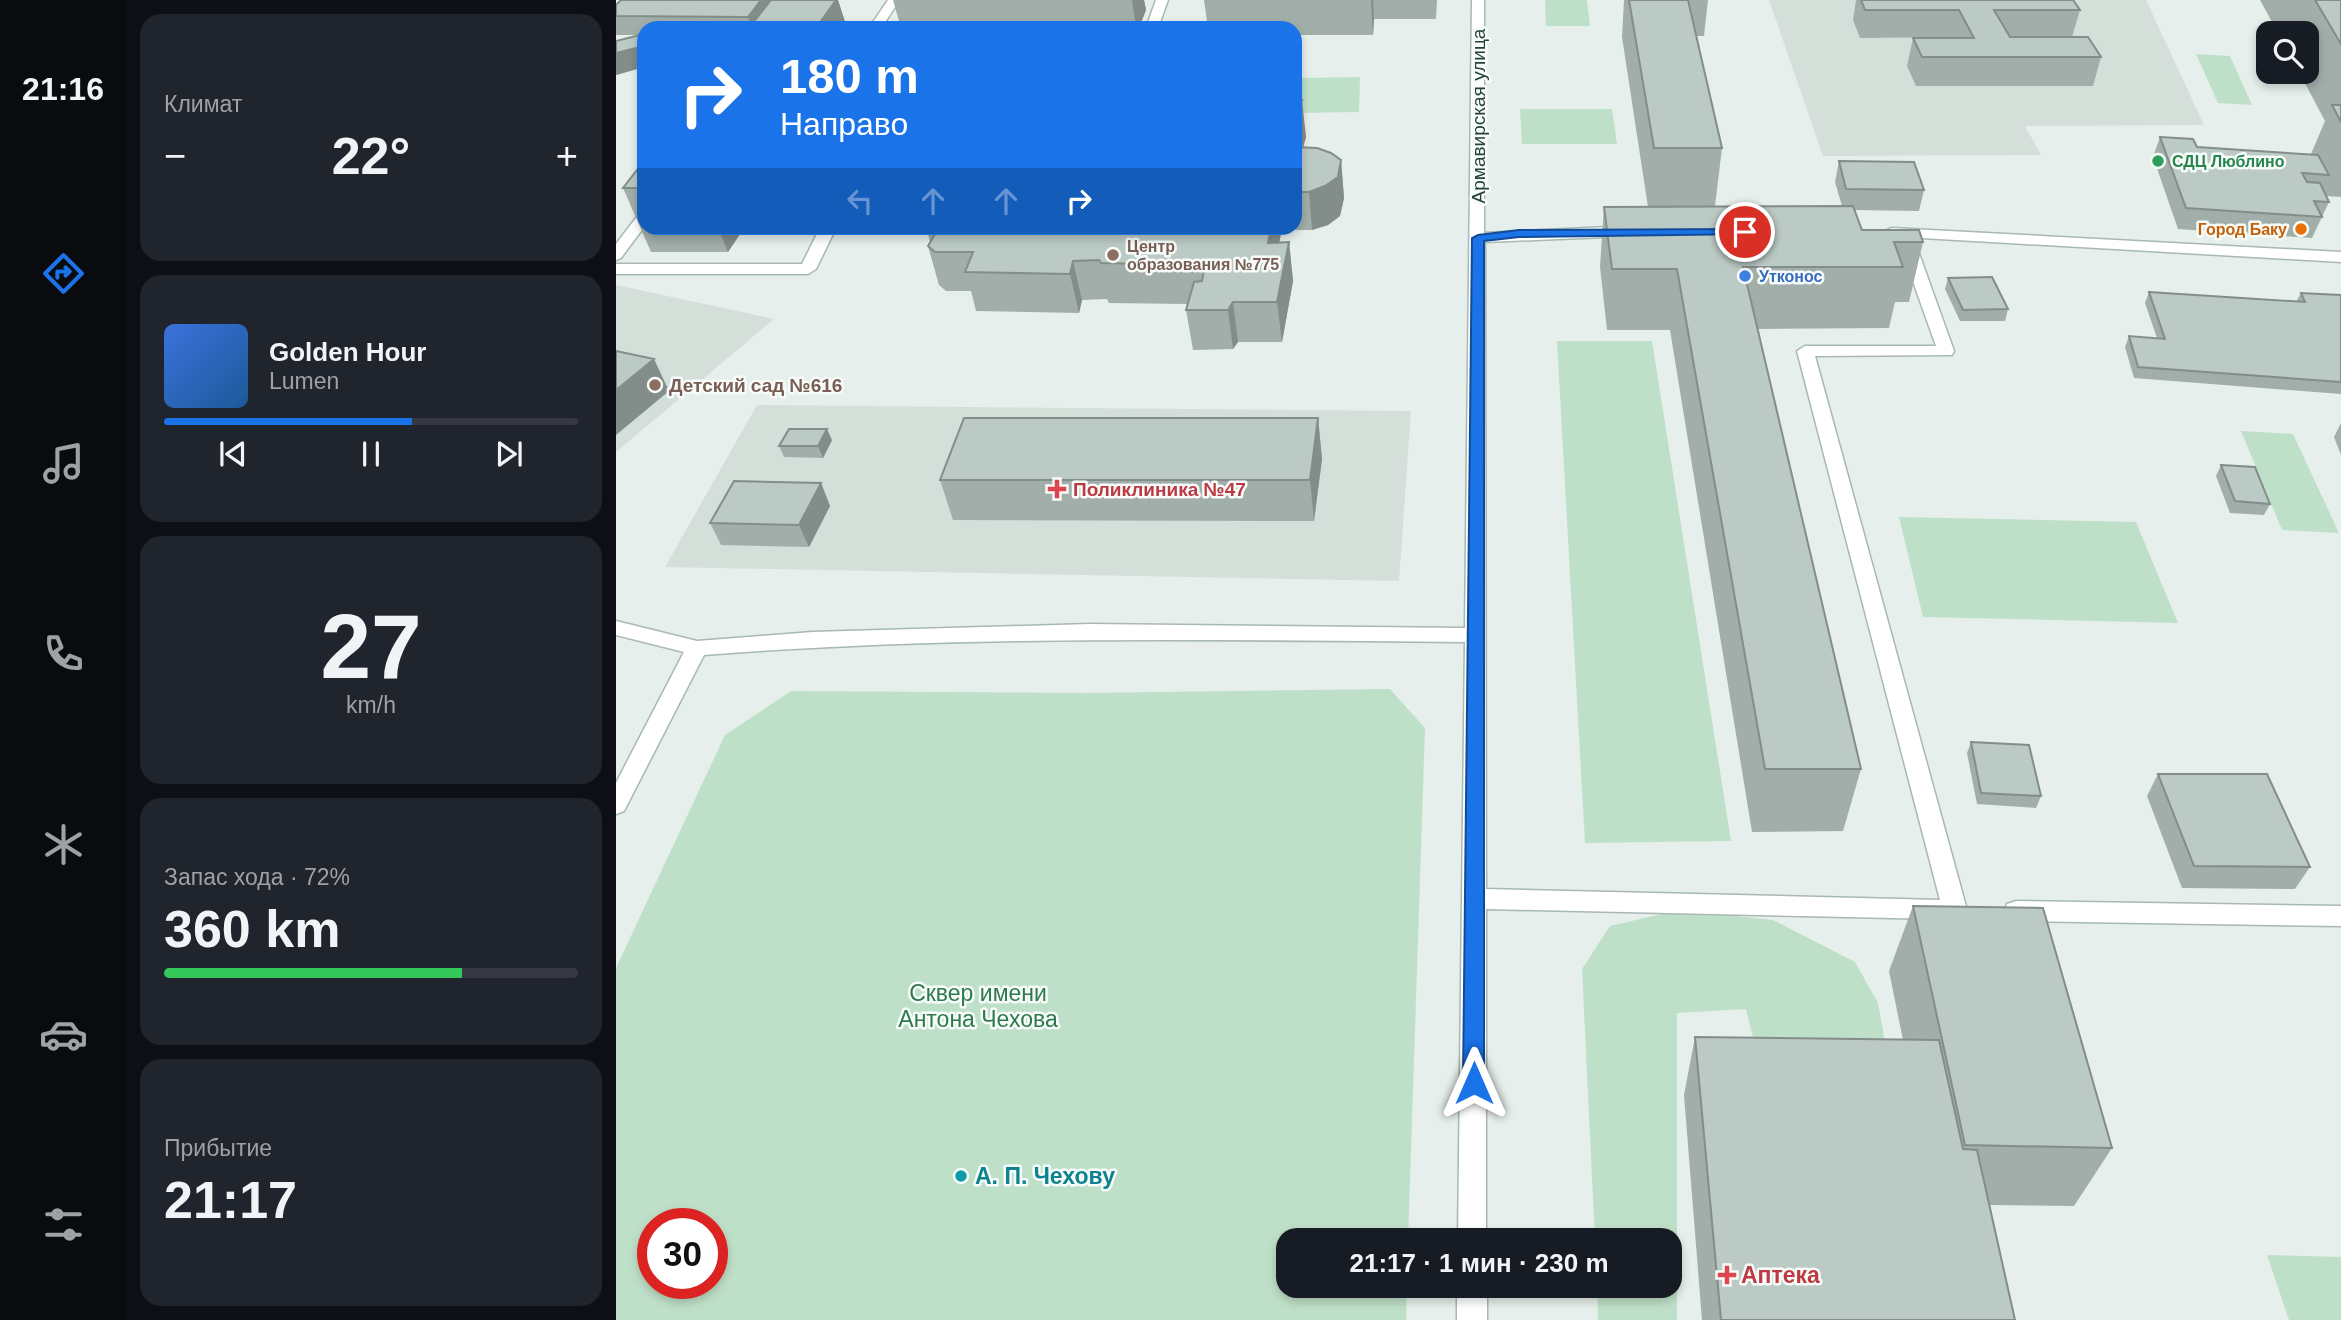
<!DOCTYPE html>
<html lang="ru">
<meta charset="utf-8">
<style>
body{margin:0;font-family:Arial,sans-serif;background:#20242c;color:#f1f3f6;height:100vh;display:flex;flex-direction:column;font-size:26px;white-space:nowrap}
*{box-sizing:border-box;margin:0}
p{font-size:23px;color:#9ea1a6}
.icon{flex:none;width:38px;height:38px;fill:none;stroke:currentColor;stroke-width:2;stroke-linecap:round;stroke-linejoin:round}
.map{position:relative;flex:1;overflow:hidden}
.panel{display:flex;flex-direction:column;gap:14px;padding:14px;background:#0d0f14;width:490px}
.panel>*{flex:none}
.top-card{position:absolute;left:21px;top:21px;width:665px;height:214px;border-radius:21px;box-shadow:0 4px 10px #0003;background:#1a73e8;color:#fff;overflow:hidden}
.tools{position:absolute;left:1640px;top:21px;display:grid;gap:14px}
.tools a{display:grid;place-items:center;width:63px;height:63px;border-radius:14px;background:#171b24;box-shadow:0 4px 10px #0003;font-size:35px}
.speed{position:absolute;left:21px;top:1208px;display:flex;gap:14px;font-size:35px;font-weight:700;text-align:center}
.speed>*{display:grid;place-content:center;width:91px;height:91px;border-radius:50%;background:#171b24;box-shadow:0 4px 10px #0003;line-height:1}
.speed .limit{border:10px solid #d22;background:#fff;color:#111}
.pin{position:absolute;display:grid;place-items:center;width:60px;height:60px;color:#fff;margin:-30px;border:4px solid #fff;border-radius:50%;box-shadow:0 2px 7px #0007}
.me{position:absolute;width:77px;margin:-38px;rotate:0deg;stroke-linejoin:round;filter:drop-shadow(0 0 5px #0008)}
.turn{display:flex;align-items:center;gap:24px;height:147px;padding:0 28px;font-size:32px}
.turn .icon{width:91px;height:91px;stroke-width:2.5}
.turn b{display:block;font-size:49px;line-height:60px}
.lanes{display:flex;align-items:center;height:66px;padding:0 28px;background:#0003;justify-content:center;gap:35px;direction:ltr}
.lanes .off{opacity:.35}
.big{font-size:52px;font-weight:700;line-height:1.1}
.panel .card{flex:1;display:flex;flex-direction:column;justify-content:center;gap:10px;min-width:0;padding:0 24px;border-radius:21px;background:#20242c}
.panel .dial{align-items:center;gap:0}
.dial b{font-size:91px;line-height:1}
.song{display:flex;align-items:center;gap:21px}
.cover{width:84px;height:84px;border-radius:10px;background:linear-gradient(135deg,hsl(220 70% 55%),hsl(210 70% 35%))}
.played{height:7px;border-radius:4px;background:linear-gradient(90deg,#1a73e8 60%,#363941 60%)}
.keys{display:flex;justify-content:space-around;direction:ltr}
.heat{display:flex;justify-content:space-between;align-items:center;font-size:38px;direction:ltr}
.charge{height:10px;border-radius:5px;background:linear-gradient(90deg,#34c759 72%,#363941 0)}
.trip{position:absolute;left:660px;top:1228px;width:406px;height:70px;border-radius:21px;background:#171b24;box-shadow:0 4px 10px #0003;font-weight:700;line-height:70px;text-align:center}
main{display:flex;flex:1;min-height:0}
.tab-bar{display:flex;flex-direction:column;width:126px;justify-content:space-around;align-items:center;background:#090b0e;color:#9ea1a6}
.tab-bar .icon{width:49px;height:49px}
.tab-bar .active{color:#1a73e8}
.tab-bar b{font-size:32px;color:#f1f3f6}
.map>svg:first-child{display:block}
.built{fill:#d4dfda}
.green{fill:#bfe0c8;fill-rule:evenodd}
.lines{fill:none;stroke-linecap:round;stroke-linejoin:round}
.minor-casing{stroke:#a8b8b2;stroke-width:3}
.minor{fill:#fff;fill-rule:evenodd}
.wall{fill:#a1aea9}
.shaded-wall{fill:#838d89}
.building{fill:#bbcac4;stroke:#838d89;stroke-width:2}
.route{fill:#1a73e8;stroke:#114b97;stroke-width:2}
.leisure-dot{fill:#2e9e5b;stroke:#f7fbf9;stroke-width:2.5}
.food-dot{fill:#e8710a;stroke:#f7fbf9;stroke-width:2.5}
.education-dot{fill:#8d6e63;stroke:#f7fbf9;stroke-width:2.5}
.shop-dot{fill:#3f7fe0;stroke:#f7fbf9;stroke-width:2.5}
.health-dot{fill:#e0444e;stroke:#f7fbf9;stroke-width:2.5}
.culture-dot{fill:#0f9aa8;stroke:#f7fbf9;stroke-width:2.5}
.labels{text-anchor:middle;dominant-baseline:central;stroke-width:5;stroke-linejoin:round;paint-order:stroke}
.far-leisure-label{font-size:16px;font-weight:bold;fill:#27864d;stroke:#f7fbf9;text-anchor:start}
.far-food-label{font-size:16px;font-weight:bold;fill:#c56008;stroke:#f7fbf9;text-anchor:end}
.far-education-label{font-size:16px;font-weight:bold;fill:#785e54;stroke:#f7fbf9;text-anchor:start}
.far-shop-label{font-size:16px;font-weight:bold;fill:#366cbe;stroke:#f7fbf9;text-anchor:start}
.street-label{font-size:19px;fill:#24423a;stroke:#f7fbf9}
.education-label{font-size:19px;font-weight:bold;fill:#785e54;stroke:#f7fbf9;text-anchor:start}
.health-label{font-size:19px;font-weight:bold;fill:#be3a42;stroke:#f7fbf9;text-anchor:start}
.near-park-label{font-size:23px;fill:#2d7a4b;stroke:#f7fbf9}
.near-culture-label{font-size:23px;font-weight:bold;fill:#0d838f;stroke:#f7fbf9;text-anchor:start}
.near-health-label{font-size:23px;font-weight:bold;fill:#be3a42;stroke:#f7fbf9;text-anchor:start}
</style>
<main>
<nav class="tab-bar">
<b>21:16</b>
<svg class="icon active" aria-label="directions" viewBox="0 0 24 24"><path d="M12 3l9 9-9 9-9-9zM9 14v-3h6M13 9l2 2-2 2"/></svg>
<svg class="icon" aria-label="music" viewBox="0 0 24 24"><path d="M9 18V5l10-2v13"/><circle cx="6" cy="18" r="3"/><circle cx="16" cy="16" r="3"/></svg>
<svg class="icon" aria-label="phone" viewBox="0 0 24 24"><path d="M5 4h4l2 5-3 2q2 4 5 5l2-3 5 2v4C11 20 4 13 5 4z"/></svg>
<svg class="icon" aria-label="climate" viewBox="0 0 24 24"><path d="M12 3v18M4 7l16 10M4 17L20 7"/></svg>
<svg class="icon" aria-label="car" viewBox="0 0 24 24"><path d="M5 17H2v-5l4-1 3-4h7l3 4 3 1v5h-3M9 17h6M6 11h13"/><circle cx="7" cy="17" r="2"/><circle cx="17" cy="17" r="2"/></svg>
<svg class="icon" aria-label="filters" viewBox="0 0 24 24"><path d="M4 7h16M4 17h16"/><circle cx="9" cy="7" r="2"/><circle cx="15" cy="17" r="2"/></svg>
</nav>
<section class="panel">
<div class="card"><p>Климат</p>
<div class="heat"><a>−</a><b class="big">22°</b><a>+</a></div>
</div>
<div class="card">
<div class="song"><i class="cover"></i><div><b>Golden Hour</b><p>Lumen</p></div></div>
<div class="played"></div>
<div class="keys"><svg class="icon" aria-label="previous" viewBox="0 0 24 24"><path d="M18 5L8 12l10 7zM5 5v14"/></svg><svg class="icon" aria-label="pause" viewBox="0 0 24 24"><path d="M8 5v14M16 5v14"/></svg><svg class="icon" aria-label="next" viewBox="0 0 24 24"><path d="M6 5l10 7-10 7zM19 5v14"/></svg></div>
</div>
<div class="card dial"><b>27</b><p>km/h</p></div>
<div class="card"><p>Запас хода · 72%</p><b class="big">360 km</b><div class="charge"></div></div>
<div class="card"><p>Прибытие</p><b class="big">21:17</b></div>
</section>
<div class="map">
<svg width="1725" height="1320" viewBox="0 0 1725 1320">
<rect width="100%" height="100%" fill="#e6efeb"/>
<!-- built -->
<path class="built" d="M 1153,0 L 1530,0 L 1588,125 L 1409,126 L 1425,155 L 1207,156 Z
M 0,285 L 158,319 L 0,452 Z
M 141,405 L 795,411 L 783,581 L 49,567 Z"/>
<!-- green -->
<path class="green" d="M 929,0 L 971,0 L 974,26 L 930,26 Z
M 1580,54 L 1614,56 L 1636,105 L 1602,103 Z
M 744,77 L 743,112 L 679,113 L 679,78 Z
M 904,109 L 996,109 L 1001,144 L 906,144 Z
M 941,341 L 1036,341 L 1115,841 L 969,843 Z
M 1625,431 L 1677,434 L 1723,533 L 1666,530 Z
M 1283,517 L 1520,522 L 1562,623 L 1307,617 Z
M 774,689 L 809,728 L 792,1241 L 672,1241 L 672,1286 L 791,1286 L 790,1320 L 0,1320 L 0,968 L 109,735 L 175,691 L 470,693 ZM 37,1223 L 96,1223 L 96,1283 L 37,1283 Z
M 1063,910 L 1157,920 L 1239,962 L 1262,1003 L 1276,1081 L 1147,1078 L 1130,1009 L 1061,1013 L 1061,1320 L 982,1320 L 981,1286 L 1054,1286 L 1054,1241 L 979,1241 L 966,969 L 994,926 Z
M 1651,1255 L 1725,1257 L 1725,1320 L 1673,1320 Z"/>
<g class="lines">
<!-- minor casing -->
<g class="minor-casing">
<path id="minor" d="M 272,0 L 284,0 L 265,28 L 253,28 Z
M 540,0 L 552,0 L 542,28 L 530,28 Z
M 856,0 L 868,0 L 868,233 L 1013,226 L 1021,231 L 1013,236 L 869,242 L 870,889 L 1324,900 L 1181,351 L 1189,346 L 1320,346 L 1284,245 L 1292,240 L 1300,245 L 1338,351 L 1336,355 L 1199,356 L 1351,910 L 1348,917 L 1339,920 L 1330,916 L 1322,919 L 870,909 L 870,1241 L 842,1241 L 849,642 C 595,640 341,635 88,655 L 8,811 L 0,814 L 0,783 L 68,652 L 0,635 L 0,621 L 81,641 L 196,632 L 474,624 L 849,628 Z
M 28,212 L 28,227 L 5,258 L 0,260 L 0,244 L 23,214 Z
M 200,228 L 214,228 L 218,232 L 200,269 L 192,274 L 0,274 L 0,264 L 186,264 L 202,232 Z
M 1276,228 L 1725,252 L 1725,262 L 1271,236 L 1268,233 L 1271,230 Z
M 1400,901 L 1725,906 L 1725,926 L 1400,921 L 1391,918 L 1388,911 L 1391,904 Z
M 841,1286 L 871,1286 L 871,1320 L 841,1320 Z"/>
</g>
<!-- minor -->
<use href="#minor" class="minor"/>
</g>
<!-- wall -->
<path class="wall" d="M 222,0 L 231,28 L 28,28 L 28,67 L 0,75 L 21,35 L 0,35 L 0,5 Z
M 277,0 L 528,0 L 530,10 L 523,28 L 285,28 Z
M 588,0 L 821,0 L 820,19 L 758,19 L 757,35 L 679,35 L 679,28 L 592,28 Z
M 1008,0 L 1092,0 L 1088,36 L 1080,36 L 1106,148 L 1099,206 L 1226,206 L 1219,182 L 1223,161 L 1308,190 L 1303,211 L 1239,210 L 1246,230 L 1307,242 L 1293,302 L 1279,302 L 1273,328 L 1142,329 L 1245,769 L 1227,831 L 1136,832 L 1054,330 L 991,330 L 984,267 L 988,207 L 1032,207 L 1006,37 Z
M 1240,0 L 1457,0 L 1464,10 L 1456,37 L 1485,57 L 1477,86 L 1300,86 L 1291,66 L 1297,38 L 1336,37 L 1244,38 L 1237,20 Z
M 1644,0 L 1725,0 L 1725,197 L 1710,196 L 1713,202 L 1696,238 L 1562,229 L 1537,157 L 1544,137 L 1581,147 L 1695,154 L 1709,121 L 1683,72 L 1690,72 L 1690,33 L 1662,33 Z
M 679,100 L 690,137 L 687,147 L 725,160 L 728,198 L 724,216 L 712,225 L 696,230 L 672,230 L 665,233 L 663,243 L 673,242 L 677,281 L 666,342 L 622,342 L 617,349 L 577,350 L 570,310 L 572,304 L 493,303 L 491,299 L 466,300 L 463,313 L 360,311 L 355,291 L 330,291 L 323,285 L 312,246 L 314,242 L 312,234 L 316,228 L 679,228 Z
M 28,161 L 28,228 L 128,228 L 112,252 L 35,252 L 7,188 Z
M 1332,278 L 1392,309 L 1389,321 L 1344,321 L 1329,289 Z
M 1533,292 L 1680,302 L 1685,293 L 1725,295 L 1725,394 L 1518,378 L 1509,347 L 1513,336 L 1541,338 L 1529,303 Z
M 702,418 L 706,459 L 698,521 L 337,520 L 324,480 Z
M 1725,423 L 1725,455 L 1718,437 Z
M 216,440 L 207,458 L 168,457 L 163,446 Z
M 1605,465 L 1654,504 L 1648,515 L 1614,513 L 1600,476 Z
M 205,483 L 214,506 L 193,547 L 105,545 L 94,523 Z
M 1355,742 L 1425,796 L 1420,808 L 1361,804 L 1351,753 Z
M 1542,774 L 1694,867 L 1679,889 L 1566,888 L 1531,796 Z
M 1297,906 L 1496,1148 L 1458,1206 L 1374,1205 L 1399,1320 L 1086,1320 L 1068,1095 L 1079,1037 L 1287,1040 L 1273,971 Z"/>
<!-- shaded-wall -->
<path class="shaded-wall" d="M 145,0 L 167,0 L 136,28 L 132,17 Z
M 220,0 L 222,0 L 231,28 L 200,28 Z
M 516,0 L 528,0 L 530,10 L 523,28 L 520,28 Z
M 755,0 L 757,0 L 758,19 L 757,35 Z
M 28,46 L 28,67 L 0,75 L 0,53 Z
M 686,100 L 690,137 L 679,174 L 679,125 Z
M 725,160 L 728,198 L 724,216 L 712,225 L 696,230 L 693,192 Z
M 102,228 L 128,228 L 112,252 Z
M 655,228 L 672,228 L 672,230 L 665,233 L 656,282 L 652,243 Z
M 673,242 L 677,281 L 666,342 L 661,302 Z
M 457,261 L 466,300 L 463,313 L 454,274 Z
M 617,302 L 622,342 L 617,349 L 612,310 Z
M 38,359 L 53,391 L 0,435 L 0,390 Z
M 702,418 L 706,459 L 698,521 L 694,480 Z
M 211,429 L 216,440 L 207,458 L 202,446 Z
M 205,483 L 214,506 L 193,547 L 183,525 Z"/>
<!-- building -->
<path class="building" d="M 5,0 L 145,0 L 132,17 L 0,16 L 0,5 Z
M 155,0 L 220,0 L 200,28 L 133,28 Z
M 1013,0 L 1072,0 L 1106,148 L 1038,148 Z
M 1245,0 L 1457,0 L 1464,10 L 1378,10 L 1394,37 L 1472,37 L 1485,57 L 1306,57 L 1297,38 L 1358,38 L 1343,10 L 1249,10 Z
M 1699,0 L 1725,0 L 1725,44 Z
M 63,25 L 66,28 L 50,28 Z
M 28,34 L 28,46 L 0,53 L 0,41 Z
M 679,100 L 686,100 L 679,125 Z
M 1716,105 L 1725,105 L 1725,122 Z
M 1544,137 L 1577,139 L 1581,147 L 1702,155 L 1713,175 L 1686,173 L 1691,182 L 1704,183 L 1713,202 L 1698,201 L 1706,217 L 1570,208 Z
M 679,147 L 701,148 L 715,153 L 725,160 L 722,177 L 709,186 L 693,192 L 679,192 Z
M 28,161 L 28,188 L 7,188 Z
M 1223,161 L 1298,162 L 1308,190 L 1230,189 Z
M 1237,206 L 1246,230 L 1303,230 L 1307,242 L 1278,242 L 1287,267 L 1127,267 L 1245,769 L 1149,769 L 1061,269 L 996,269 L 988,207 Z
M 316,228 L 655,228 L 652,243 L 673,242 L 661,302 L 617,302 L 612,310 L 570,310 L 578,282 L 586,281 L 589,265 L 485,263 L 483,260 L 457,261 L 454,274 L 349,272 L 357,252 L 319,252 L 312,246 L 319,234 L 312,234 Z
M 1376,277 L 1392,309 L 1347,310 L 1332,278 Z
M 1533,292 L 1689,302 L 1685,293 L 1725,295 L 1725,382 L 1522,367 L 1513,336 L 1549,339 Z
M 0,351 L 38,359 L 0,390 Z
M 348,418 L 702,418 L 694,480 L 324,480 Z
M 173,429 L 211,429 L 202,446 L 163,446 Z
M 1605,465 L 1639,467 L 1654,504 L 1619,501 Z
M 118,481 L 205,483 L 183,525 L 94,523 Z
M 1355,742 L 1413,745 L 1425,796 L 1365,793 Z
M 1542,774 L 1651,774 L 1694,867 L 1578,866 Z
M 1297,906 L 1427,908 L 1496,1148 L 1349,1145 Z
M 1079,1037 L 1323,1040 L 1347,1149 L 1361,1150 L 1399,1320 L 1105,1320 Z"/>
<!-- route -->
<path class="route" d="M 1129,229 L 1133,230 L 1133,234 L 903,237 L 868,241 L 868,1083 L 865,1090 L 858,1092 L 850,1090 L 847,1083 L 856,238 L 862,235 L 903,230 Z"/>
<!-- markers -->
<circle class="leisure-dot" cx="1542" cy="161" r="7"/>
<circle class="food-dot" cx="1685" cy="229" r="7"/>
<g class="education-dot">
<circle cx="497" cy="255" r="7"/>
<circle cx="39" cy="385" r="7"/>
</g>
<circle class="shop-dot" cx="1129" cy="276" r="7"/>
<g class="health-dot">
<path d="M437.5 478.5h7v7h7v7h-7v7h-7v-7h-7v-7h7z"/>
<path d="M1107.5 1264.5h7v7h7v7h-7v7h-7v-7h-7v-7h7z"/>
</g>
<circle class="culture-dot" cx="345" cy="1176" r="7"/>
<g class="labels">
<!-- far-leisure labels -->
<g class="far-leisure-label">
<text x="1556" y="161">СДЦ Люблино</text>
</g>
<!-- far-food labels -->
<g class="far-food-label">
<text x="1671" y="229">Город Баку</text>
</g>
<!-- far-education labels -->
<g class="far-education-label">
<text x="511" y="246">Центр<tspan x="511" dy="18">образования №775</tspan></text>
</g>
<!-- far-shop labels -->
<g class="far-shop-label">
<text x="1143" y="276">Утконос</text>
</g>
<!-- street labels -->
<g class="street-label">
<text transform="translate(862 116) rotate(-90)">Армавирская улица</text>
</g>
<!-- education labels -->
<g class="education-label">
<text x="53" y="385">Детский сад №616</text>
</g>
<!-- health labels -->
<g class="health-label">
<text x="457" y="489">Поликлиника №47</text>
</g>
<!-- near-park labels -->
<g class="near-park-label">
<text x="362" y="993">Сквер имени<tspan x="362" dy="26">Антона Чехова</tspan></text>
</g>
<!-- near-culture labels -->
<g class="near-culture-label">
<text x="359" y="1176">А. П. Чехову</text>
</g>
<!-- near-health labels -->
<g class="near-health-label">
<text x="1125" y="1275">Аптека</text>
</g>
</g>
</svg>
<div class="tools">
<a><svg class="icon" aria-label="search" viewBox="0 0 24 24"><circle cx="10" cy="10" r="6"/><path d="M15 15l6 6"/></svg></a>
</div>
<div class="speed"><div class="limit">30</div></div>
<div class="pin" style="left:1129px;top:232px;background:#d93025"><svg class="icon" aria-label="arrive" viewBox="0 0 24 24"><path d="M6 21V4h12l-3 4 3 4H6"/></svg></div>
<svg class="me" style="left:858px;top:1083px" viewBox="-20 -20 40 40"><path d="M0-17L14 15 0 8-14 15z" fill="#1a73e8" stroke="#fff" stroke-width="4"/></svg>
<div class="trip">21:17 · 1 мин · 230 m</div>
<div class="top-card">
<div class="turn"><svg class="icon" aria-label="right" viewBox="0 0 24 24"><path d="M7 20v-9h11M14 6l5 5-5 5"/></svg><div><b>180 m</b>Направо</div></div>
<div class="lanes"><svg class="icon off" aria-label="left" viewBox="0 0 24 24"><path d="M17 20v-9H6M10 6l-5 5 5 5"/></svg><svg class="icon off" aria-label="ahead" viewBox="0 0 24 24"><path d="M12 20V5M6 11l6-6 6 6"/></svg><svg class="icon off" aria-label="ahead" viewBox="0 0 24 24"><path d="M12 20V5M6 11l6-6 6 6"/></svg><svg class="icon" aria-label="right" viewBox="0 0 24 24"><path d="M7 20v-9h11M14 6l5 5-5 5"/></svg></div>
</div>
</div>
</main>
